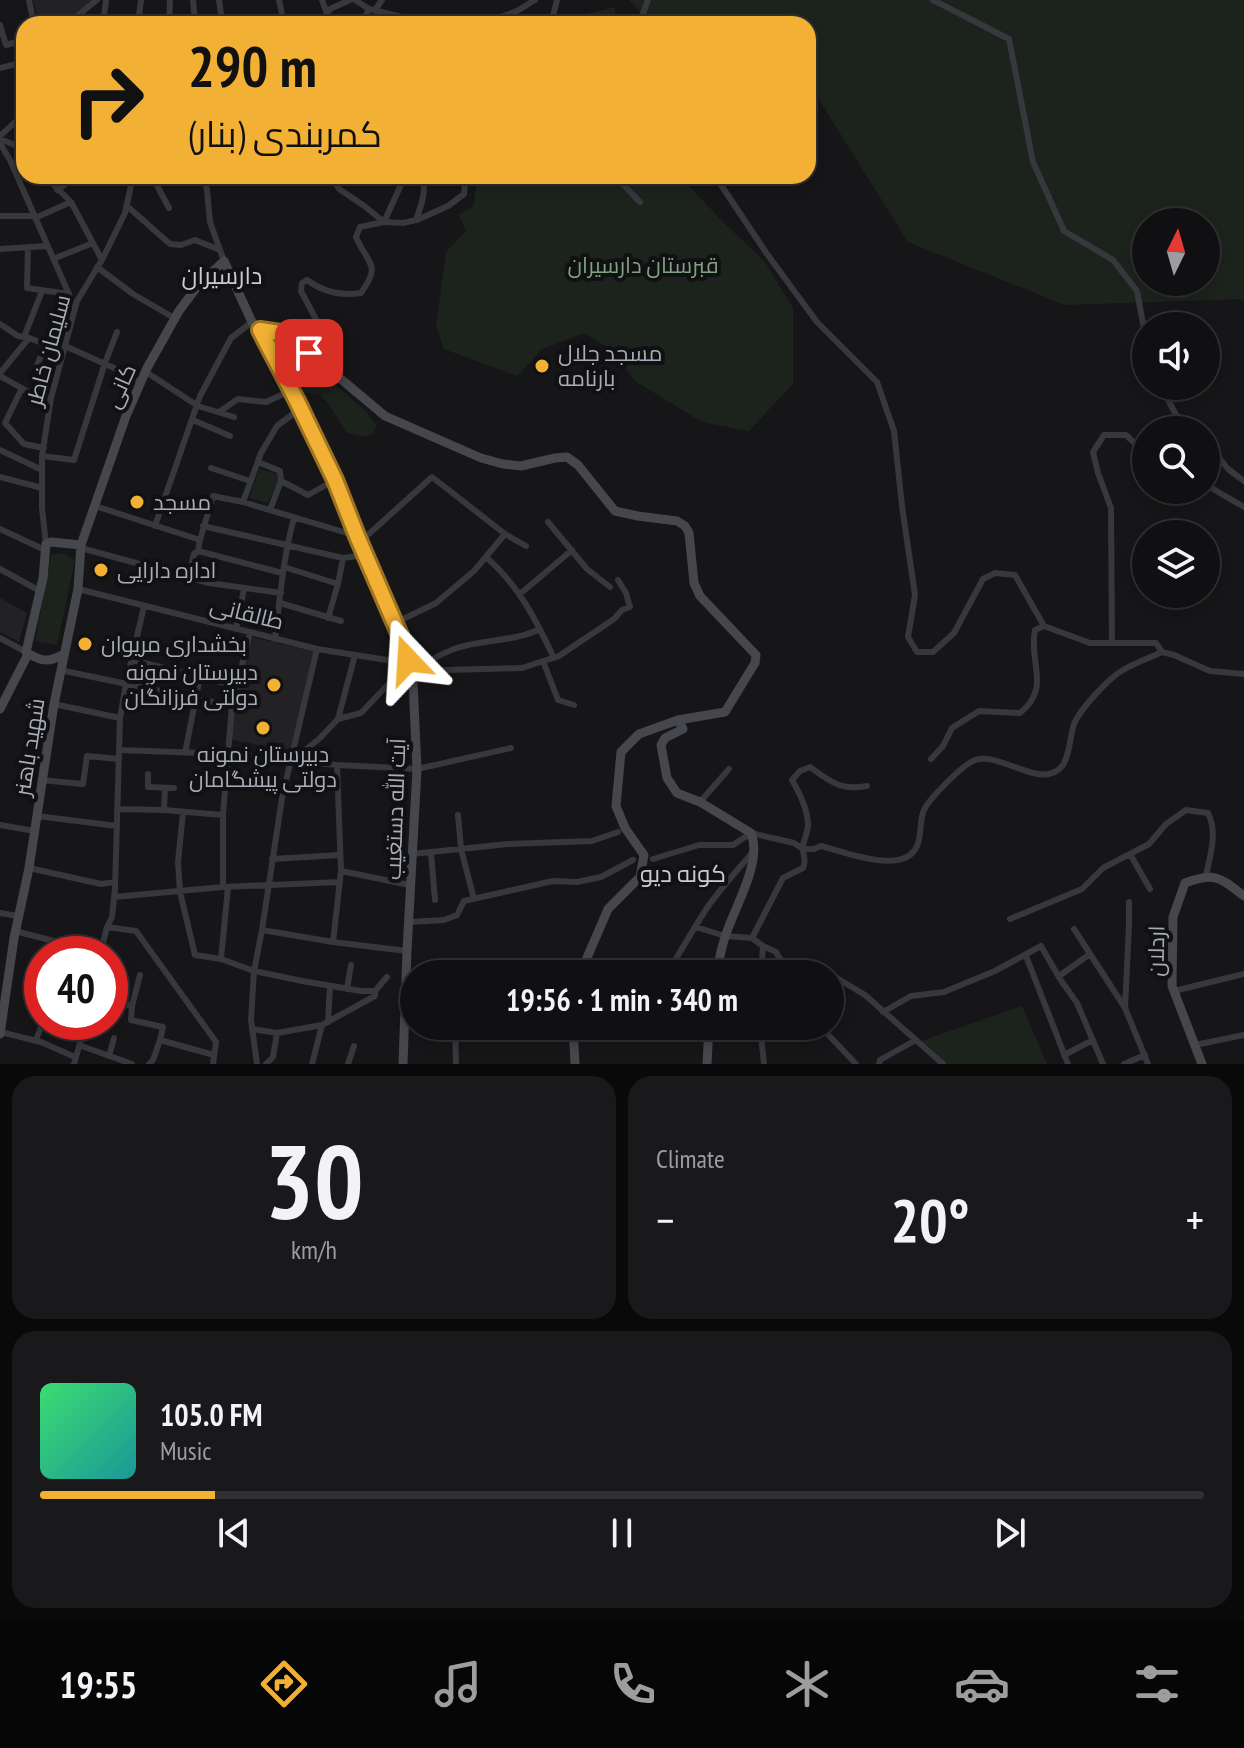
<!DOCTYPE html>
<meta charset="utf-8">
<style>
body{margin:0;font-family:"PT Sans Narrow",Cairo,sans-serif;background:#19191b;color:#f1f3f6;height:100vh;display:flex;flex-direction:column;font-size:30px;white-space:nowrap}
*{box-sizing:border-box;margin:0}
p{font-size:26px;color:#9c9d9f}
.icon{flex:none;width:44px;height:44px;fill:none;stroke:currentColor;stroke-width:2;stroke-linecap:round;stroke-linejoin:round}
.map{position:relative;height:1064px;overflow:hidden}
.side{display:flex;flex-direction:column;gap:12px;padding:12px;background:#09090a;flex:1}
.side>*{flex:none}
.banner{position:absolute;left:16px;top:16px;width:800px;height:168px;border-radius:24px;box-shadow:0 4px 12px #0003,0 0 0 2px #303032;background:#f2b134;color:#111;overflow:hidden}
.needle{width:52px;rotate:5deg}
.buttons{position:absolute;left:1132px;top:208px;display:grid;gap:16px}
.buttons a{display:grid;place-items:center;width:88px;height:88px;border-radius:50%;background:#101012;box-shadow:0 4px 12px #0003,0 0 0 2px #303032;font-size:40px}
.speed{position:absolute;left:24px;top:936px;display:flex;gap:16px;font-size:40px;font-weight:700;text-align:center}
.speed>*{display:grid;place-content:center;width:104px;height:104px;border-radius:50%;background:#101012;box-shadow:0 4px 12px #0003,0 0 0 2px #303032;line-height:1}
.speed .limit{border:12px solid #d22;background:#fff;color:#111}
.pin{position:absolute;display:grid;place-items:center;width:68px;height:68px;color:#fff;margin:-34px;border-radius:16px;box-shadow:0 4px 12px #0006}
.me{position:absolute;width:88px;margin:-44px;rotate:340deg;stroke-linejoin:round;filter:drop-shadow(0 0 6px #0008)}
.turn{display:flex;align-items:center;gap:28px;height:168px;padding:0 40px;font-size:36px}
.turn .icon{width:104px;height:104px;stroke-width:2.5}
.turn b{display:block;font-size:56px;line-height:68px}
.big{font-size:60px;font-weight:700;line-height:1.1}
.side .tile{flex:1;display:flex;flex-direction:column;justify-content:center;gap:12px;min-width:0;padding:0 28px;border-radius:24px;background:#19191b}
.side .dial{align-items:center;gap:0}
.dial b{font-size:104px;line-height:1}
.song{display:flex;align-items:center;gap:24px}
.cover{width:96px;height:96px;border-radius:12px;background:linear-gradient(135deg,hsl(140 70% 55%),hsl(180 70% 35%))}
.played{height:8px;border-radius:4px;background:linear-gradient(90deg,#f2b134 15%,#303032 15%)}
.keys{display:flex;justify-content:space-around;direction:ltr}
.heat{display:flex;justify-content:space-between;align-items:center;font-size:44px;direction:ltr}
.side .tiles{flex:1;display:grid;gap:12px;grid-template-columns:1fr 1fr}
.tile:last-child{grid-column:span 2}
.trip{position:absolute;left:400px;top:960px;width:444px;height:80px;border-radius:40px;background:#101012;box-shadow:0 4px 12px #0003,0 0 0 2px #303032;font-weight:700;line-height:80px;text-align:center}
.dock{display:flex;height:128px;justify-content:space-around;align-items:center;background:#060607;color:#9c9d9f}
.dock .icon{width:56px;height:56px}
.dock .on{color:#f2b134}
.dock b{font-size:36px;color:#f1f3f6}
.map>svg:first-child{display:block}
.built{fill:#222225}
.green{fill:#1c231d;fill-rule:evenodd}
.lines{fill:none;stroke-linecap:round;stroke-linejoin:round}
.street{stroke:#37383d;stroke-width:6}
.secondary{stroke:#45474d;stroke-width:9}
.route-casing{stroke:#9d7322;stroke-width:20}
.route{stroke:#f2b134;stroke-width:14}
.poi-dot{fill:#f2b134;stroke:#111113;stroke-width:3}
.labels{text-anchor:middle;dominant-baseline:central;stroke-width:8;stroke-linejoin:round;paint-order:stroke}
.park-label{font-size:22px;fill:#7fa381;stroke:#111113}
.street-label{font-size:22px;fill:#a8adb8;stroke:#111113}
.poi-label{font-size:22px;fill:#a8adb8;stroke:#111113;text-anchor:start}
.neighbourhood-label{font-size:24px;fill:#c9ccd4;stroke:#111113}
</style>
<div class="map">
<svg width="1244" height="1064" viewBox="0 0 1244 1064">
<rect width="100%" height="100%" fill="#161618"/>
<!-- built -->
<path class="built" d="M 33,0 L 93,0 L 64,24 L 39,24 Z
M 0,598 L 27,613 L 19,642 L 0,632 Z
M 250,637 L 314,651 L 290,752 L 229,739 Z"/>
<!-- green -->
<path class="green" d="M 629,0 L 1244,0 L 1244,303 L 1243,299 L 1065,305 L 908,242 L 808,82 L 808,24 L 653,24 ZM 1146,222 L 1206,222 L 1206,282 L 1146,282 Z
M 615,7 L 615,24 L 556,24 L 560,20 Z
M 477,176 L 681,176 L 687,184 L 721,220 L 765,262 L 793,308 L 793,384 L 749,431 L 702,422 L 635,381 L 612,350 L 584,333 L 542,349 L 517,376 L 444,349 L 436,326 L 446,252 L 466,231 L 459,215 L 474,205 Z
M 293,348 L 367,412 L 377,426 L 373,433 L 366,437 L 346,432 L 328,403 L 318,394 L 305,393 L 285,350 Z
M 259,469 L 277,474 L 279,480 L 268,503 L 249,498 Z
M 64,553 L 75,560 L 57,645 L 35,641 L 51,555 Z
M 1022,1006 L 1047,1064 L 944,1064 L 918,1042 Z"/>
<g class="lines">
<!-- street -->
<path class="street" d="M 29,0 L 34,24
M 193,0 L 195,24
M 219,0 L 221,14 L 225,24
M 279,0 L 284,24
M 322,0 L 327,14
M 355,0 L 369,9 L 406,18 L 418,24
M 933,0 L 1009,39 L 1033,162 L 1064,231 L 1113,260 L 1137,291 L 1146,340
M 375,10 L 382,0
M 104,16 L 128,24
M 67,24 L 97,0
M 100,24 L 104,16 L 106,0
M 138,24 L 141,0
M 169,24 L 170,0
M 320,24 L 330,9 L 350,0
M 362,24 L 369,9
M 482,24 L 517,11 L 535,0
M 551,24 L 557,0
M 639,24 L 648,0
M 0,25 L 6,45 L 24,40
M 0,68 L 24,62
M 0,136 L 24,114
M 0,139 L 20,147 L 24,152
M 0,143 L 10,160 L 75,308
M 45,176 L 71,202 L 102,260
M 152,176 L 169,208
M 203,176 L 207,190 L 210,222 L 224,261
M 332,176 L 339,189 L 363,205 L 384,222 L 403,223 L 416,220 C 421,206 427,191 422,176
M 615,176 L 640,202
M 715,176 L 767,254 L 817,322 L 877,382 L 894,431 L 902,506 L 915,595 L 908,637 L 917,652 L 933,652 L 954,633 L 983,579 L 995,573 L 1015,575 L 1044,626
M 57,190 L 77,176
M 127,206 L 170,244 L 181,245 L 195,240 L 220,250
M 0,216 L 33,216
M 35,218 L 71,202
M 417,220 L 448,206 L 464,194 L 466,176
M 28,247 L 27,288 L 69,294
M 0,249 L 47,246
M 53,259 L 93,243
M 97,267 L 133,294 L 176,319
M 0,324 L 18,336 L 29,338 L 64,351
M 24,337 L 42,291
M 65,346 L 112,367 L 141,383
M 36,368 L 46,344
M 331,371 L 320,327 L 301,291 L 302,283 L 307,280 C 323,292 341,296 361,293 C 382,264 368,265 356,237 L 360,227 L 384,222 L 405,176
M 146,372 L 198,406 L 234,417
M 0,373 L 29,338
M 0,376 L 36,396 L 51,398
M 1161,386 L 1176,415 L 1193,430
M 22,388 L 5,423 L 24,444 L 44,448
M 219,412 L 238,399 L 266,402 L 292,390
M 193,420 L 230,436
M 1206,441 L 1228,469 L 1244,481
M 0,450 L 42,470
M 42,456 L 74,460 L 105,363 L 117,332
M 258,462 L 280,471 L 281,481 L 270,510
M 211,468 L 250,481
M 0,477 L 42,488
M 281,481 L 308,495 L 335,480
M 1206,485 L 1244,507
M 243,502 L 261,453 L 277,426 L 301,408
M 95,506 L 200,540
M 548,522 L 587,569 L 610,587
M 155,526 L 200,396 L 231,338 L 252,322
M 203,526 L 343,558 L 365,555
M 0,529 L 45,550
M 360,542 L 432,477 L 505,534 L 526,546
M 46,544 L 42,508 L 42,456 L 51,398 L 77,301 L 102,260 L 125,213 L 133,176
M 81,548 L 209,583 L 281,593
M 198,551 L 282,573
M 486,557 C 519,586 535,618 554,658
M 284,567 L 338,584
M 0,569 L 40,591
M 188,576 L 194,554 L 198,551 L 200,540 L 213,496 L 243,502 L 357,536
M 78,589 L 317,649 L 400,662 L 408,660
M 520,594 L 572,550
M 280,603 L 341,621
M 328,618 L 338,584 L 343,558
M 395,623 L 436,603 L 474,571 L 505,534
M 236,629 L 244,589
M 0,638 L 26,652
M 275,639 C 280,598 283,558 294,518
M 1112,643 L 1111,508 L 1098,473 L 1093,452 L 1104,435 L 1126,435 L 1146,454
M 132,660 L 237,686
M 543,661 L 558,700 L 574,705
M 414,669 C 427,663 440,654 454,649 C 482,639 514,642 540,629
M 60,670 L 232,706
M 411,671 L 522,668 L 559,656 L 614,619 L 622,610 L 630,607 L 626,593 L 618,580
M 54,704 L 120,718
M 338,719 L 355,655
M 119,750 L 229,754 L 337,765 L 417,769 L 511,748
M 185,753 L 200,677
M 931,759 L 943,746 L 952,728 L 979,711 L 1020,713 C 1052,687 1028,663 1035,630 L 1044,626 L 1090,643 L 1156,643 L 1162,652 L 1174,655 L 1210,671 L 1244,674
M 291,761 L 319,739 L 338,719 L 361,713 L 398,674 L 400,662
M 148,774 L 148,787 L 174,788
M 41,780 L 83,784 L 87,756 L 119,759
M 700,802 L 729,769
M 117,809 L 164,810 L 223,815
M 164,810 L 165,788
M 183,812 L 178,862 L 180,892 L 195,955 L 221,959 L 254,971 L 302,981 L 361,991 L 375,991
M 458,815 L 461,849 L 474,899
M 37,816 L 117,826
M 0,825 L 35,831
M 431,853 L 435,900
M 412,854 L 508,844 L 592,841 L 618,832
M 1130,854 L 1150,889
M 272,859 L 340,855
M 653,859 L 699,845 L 733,845 L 751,833 L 794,843 L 803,849 L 814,849 L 821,846 C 845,852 904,876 917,846 C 922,835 919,821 924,810 C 929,799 959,769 971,762 C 996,746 1041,794 1063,765 C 1070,754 1070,736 1074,724 C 1080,709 1109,678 1123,670 C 1135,663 1149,658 1162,652
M 29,868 L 101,884 L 115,882
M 341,871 L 410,885
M 223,887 L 223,815 L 232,706 L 250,632
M 114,897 L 223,887 L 340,882
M 0,913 L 18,916
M 1010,919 L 1082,889 L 1103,868 L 1149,844 L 1166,824 L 1186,810 L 1208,813 C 1218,833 1210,855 1206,876
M 409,922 L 444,920 L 457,915 L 464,901 L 553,881 L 577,882 L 601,877 L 633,860
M 107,927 L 136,931 L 216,1042 L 213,1064
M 696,927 L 725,936 L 752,938 L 763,946 L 776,952 L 788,974
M 1074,929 L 1125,1008 L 1148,1064
M 262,930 L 333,942 L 407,951
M 15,931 L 69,945 L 78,942 L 100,952
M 752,938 L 783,878 L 803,868 C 807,859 803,858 803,849 C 802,841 809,832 808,823 C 807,809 799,792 792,780 L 800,771 L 810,767 C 831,782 841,791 867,786
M 333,942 L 341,871 L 337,765
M 100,954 L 107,927 L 112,917 L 115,888 L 120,718 L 126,684 L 144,606
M 1026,956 L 1068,1064
M 221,959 L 228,887
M 780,960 L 830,974
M 666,974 C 681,952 694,927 709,905 C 723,886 738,869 753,852
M 761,974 L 763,946
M 830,974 L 865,995 L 943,1064
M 1059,976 L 1090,954
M 347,989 L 351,965
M 1174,991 L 1244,974
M 110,1000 L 132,1006 L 131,1020 L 163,1027 L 160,1040 L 214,1055
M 132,1006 L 140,975
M 1125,1008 L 1129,926 L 1129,902
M 883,1012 L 911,996 L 944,992 L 995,971 L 1041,946 L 1060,979 L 1077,1003 L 1103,1064
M 328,1022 L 330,986
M 455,1026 L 456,1064
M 760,1026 L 764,1064
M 820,1026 L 856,1064
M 252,1029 L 277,1033 L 322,1025 L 375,996 L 375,991 L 387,977
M 0,1032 L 41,1042 L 75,1057
M 36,1040 L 43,1022
M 79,1045 L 132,1064
M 1195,1045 L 1244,1035
M 1064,1055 L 1093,1040
M 109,1056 L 114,1038
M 74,1064 L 86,1022
M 149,1064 L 153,1060 L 160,1040
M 257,1064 L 251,1020 L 254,971 L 262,930 L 282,798 L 317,649
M 266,1064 L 273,1057 L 277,1033
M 312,1064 L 322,1025
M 348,1064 L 354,1046
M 879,1064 L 880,1060 L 916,1040
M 1124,1064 L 1145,1055"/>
<!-- secondary -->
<path class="secondary" d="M 260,330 L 287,334 L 385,416 L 481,458 L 503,464 L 521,466 L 555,458 L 567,457 L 578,465 L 615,511 L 638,516 L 677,521 L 685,526 L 689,533 L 694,583 L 700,596 L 756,655 L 755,663 L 725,712 L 678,720 L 639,734 L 621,752 L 616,806 L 625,828 L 644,855 L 640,877 L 608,909 L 580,974
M 81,545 L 126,416 L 147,368 L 179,311 L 199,284 L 224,261 L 252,322 L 260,330 L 292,390 L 335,480 L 357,536 L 402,640 L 408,660 L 413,681 L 417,769 L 407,951 L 403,1064
M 0,709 L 28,654
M 678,720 L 683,729 L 665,738 L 661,745 L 667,778 L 677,793 L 700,802 L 751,833 C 763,862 734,908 725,937 C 721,949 719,962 716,974
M 573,1026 L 575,1064
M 0,1034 L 14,938 L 29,868 L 54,704 L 78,589 L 81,545 L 51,542 L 46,544 L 43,578 L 26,652 C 40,661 48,663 62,655
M 707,1064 L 709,1026
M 1202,1064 L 1172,986 L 1173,917 L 1185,883 C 1216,872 1219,877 1244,896"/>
</g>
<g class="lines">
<!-- route casing -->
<g class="route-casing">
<path id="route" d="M 309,353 L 287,334 L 260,330 L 297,401 L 335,480 L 357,536 L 402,640 L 408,660"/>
</g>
<!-- route -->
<use href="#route" class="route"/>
</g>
<!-- markers -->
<g class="poi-dot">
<circle cx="542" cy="366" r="8"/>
<circle cx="137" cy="502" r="8"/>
<circle cx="101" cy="570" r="8"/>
<circle cx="85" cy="644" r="8"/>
<circle cx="274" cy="685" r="8"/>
<circle cx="263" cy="728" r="8"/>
</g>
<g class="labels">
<!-- park labels -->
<g class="park-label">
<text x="643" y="265">قبرستان دارسیران</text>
</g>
<!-- street labels -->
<g class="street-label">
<text transform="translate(48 350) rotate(-75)">سلیمان خاطر</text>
<text transform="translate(120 386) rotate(-66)">کانی</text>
<text transform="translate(247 613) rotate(14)">طالقانی</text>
<text transform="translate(29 747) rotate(-81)">شهید باهنر</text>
<text transform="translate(395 809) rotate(-88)">آیت الله دستغیب</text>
<text transform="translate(1156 951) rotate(-89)">اردلان</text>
</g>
<!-- poi labels -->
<g class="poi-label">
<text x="558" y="353">مسجد جلال<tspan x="558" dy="25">بارنامه</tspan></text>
<text x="153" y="502">مسجد</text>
<text x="117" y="570">اداره دارایی</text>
<text x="101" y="644">بخشداری مریوان</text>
<text x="258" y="672" text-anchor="end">دبیرستان نمونه<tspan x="258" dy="25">دولتی فرزانگان</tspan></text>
<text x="263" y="754" text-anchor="middle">دبیرستان نمونه<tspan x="263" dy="25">دولتی پیشگامان</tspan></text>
</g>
<!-- neighbourhood labels -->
<g class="neighbourhood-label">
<text x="222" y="275">دارسیران</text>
<text x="683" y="873">کونه دیو</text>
</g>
</g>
</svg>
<div class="buttons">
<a><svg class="needle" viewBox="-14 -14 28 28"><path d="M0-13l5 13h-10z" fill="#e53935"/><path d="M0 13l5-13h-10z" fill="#9c9d9f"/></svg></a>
<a><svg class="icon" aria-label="sound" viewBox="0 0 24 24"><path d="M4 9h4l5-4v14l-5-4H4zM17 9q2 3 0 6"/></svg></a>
<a><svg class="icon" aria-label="search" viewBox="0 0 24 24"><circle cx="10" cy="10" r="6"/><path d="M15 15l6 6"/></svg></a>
<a><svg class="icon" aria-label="layers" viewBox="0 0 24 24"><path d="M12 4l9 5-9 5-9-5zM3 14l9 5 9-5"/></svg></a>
</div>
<div class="speed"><div class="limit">40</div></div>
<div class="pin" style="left:309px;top:353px;background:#d93025"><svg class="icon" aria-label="arrive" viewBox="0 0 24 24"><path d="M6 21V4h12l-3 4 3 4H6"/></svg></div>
<svg class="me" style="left:408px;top:660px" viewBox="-20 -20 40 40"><path d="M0-17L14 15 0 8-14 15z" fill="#f2b134" stroke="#fff" stroke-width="4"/></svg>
<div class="trip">19:56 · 1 min · 340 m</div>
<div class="banner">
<div class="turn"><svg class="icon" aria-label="right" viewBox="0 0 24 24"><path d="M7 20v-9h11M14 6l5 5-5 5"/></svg><div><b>290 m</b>کمربندی (بنار)</div></div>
</div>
</div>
<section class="side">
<div class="tiles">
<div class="tile dial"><b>30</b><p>km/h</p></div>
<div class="tile"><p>Climate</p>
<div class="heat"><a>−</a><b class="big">20°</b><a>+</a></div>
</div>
<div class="tile">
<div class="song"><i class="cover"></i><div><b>105.0 FM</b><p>Music</p></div></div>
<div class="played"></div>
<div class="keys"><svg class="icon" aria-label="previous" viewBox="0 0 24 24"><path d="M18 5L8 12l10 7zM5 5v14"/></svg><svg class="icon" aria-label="pause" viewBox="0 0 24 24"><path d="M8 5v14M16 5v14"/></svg><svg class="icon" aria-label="next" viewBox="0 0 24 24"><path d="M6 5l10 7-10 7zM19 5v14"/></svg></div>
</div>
</div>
</section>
<nav class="dock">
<b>19:55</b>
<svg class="icon on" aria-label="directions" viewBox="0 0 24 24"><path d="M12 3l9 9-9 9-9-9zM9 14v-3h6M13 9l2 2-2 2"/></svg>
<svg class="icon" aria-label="music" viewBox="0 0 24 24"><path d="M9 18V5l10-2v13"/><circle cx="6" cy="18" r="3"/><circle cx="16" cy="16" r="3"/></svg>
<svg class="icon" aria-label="phone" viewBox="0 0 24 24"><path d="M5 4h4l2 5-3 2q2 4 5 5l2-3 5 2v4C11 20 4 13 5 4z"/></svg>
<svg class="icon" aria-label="climate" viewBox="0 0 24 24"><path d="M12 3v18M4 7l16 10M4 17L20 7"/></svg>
<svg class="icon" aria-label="car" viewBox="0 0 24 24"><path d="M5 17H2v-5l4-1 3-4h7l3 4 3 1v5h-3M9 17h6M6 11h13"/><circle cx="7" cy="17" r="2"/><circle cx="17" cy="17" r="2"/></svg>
<svg class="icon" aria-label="filters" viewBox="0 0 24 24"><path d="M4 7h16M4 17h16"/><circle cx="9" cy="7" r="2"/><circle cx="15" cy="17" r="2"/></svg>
</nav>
